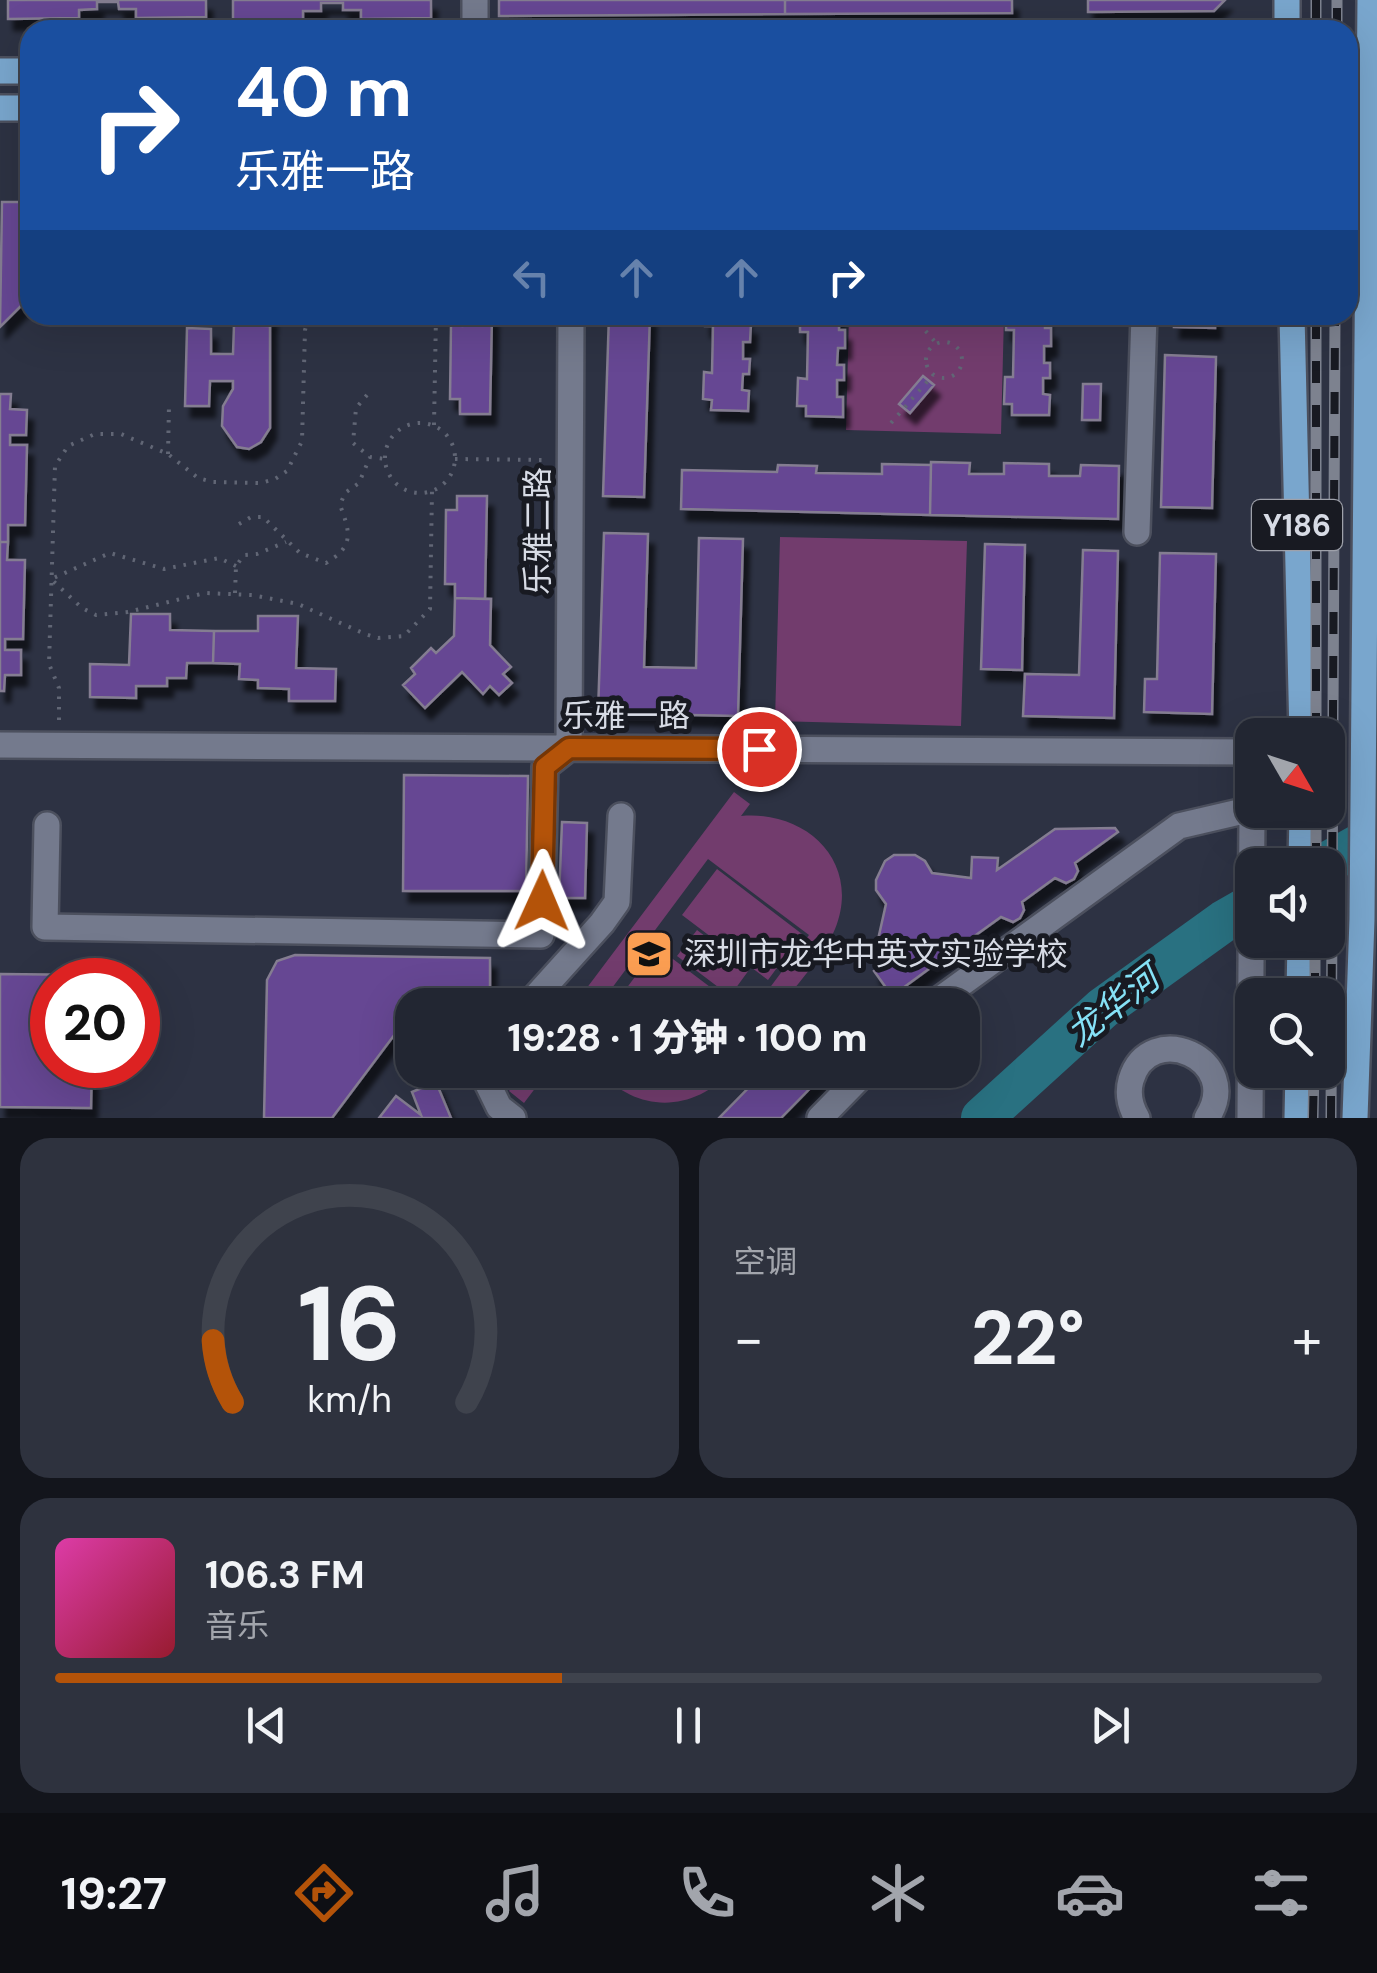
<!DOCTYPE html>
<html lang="zh">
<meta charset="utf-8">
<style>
body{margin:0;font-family:"DM Sans","Noto Sans SC",sans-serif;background:#2e323e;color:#f1f3f6;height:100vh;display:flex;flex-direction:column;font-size:38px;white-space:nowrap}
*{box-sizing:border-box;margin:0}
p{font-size:32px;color:#a2a5ac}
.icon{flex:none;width:55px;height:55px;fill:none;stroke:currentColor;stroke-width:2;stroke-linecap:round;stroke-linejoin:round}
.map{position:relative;height:1118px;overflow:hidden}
.drawer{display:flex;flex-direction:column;gap:20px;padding:20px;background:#13151c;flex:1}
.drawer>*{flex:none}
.guide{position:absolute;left:20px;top:20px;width:1338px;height:305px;border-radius:30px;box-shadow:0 10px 40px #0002,0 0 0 2px #3f434d;background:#1a4fa0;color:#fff;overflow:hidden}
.needle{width:65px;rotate:129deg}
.buttons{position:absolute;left:1235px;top:718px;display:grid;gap:20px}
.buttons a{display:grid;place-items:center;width:110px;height:110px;border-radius:20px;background:#222632;box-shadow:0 10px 40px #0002,0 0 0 2px #3f434d;font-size:50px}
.speed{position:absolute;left:30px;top:958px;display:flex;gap:20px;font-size:50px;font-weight:700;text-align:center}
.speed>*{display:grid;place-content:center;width:130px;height:130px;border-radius:50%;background:#222632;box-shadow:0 10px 40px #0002,0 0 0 2px #3f434d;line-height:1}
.speed .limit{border:15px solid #d22;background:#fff;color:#111}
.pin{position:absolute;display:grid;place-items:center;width:85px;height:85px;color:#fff;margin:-42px;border:5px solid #fff;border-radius:50%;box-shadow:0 2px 10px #0007}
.me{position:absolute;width:110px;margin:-55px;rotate:1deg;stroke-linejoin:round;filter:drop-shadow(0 0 8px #0008)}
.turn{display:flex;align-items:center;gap:35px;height:210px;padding:0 50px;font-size:45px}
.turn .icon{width:130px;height:130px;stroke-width:2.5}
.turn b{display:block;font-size:70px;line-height:85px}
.lanes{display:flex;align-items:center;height:95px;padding:0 50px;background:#0003;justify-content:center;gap:50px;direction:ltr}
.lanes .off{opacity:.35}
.big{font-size:75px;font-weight:800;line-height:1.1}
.drawer .widget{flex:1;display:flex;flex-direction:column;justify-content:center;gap:15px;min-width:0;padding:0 35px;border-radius:30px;background:#2e323e}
.drawer .dial{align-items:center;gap:0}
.dial svg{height:260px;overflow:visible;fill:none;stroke:#3f434d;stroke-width:7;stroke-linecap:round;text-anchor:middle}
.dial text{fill:#f1f3f6;stroke:none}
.song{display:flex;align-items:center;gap:30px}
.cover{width:120px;height:120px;border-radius:15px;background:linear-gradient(135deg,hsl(320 70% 55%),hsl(350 70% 35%))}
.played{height:10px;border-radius:5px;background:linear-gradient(90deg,#b45309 40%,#3f434d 40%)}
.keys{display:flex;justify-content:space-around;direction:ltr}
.heat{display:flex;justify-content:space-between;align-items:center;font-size:55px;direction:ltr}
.drawer .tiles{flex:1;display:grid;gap:20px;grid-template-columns:1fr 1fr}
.widget:last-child{grid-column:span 2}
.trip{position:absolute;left:395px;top:988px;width:585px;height:100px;border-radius:30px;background:#222632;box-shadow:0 10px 40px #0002,0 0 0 2px #3f434d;font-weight:800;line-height:100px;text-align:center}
.tab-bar{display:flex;height:160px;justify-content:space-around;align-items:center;background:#0e0f14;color:#a2a5ac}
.tab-bar .icon{width:70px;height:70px}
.tab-bar .selected{color:#b45309}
.tab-bar b{font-size:45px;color:#f1f3f6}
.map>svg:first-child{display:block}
.green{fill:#723c6d}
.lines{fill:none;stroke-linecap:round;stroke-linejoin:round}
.river{stroke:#297181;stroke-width:42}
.building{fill:#664693;stroke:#847d91;stroke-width:2.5;filter:url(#shadow)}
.minor-casing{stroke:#4c505e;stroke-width:30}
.major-casing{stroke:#4c505e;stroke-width:30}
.path{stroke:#616675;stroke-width:4;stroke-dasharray:2.5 8;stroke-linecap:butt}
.minor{stroke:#747a8d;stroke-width:25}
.major{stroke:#79a6cd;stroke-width:25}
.rail-casing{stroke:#7d828f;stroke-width:11}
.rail{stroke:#181a22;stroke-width:8;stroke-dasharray:22;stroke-linecap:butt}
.route-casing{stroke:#753606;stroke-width:25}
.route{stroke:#b45309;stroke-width:18}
.labels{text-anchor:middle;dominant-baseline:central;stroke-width:10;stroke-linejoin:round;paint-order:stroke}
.shield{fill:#181a22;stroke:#9ea1aa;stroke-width:2.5}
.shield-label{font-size:30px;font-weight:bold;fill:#d7dbe5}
.street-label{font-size:32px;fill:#d7dbe5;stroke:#181a22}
.poi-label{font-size:32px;fill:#d7dbe5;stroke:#181a22;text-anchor:start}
.water-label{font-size:35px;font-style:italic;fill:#85e1f6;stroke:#181a22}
</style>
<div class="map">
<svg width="1377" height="1118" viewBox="0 0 1377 1118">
<defs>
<filter id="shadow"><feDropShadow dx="6" dy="11" stdDeviation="2.5" flood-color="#0009"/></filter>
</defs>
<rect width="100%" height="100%" fill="#2d3243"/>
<!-- green -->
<path class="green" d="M 849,315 L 1004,315 L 1001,434 L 846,430 Z
M 780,537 L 967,541 L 961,726 L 775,721 Z
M 734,792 L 750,804 L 741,816 C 806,810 862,862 835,929 C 824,956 799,981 782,1005 L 757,1005 L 809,935 L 708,859 L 612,988 L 634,1005 L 574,1005 Z
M 717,869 L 802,934 L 768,980 L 682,915 Z
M 697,930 L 749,970 L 730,996 L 677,956 Z
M 657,947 L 734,1005 L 640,1005 L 623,993 Z
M 524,1070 L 549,1070 L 524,1103 L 509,1091 Z
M 599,1070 L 732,1070 C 694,1113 636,1114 599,1070 Z"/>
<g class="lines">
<!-- river -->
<path class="river" d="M 1323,865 L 1377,835
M 982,1118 L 1103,1008 L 1224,921 L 1252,905"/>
</g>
<!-- building -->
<path class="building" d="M 8,0 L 206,0 L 206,17 L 136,18 L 136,9 L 119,9 L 118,2 L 97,2 L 97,9 L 79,10 L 79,18 L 8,19 Z
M 233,0 L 431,0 L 431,18 L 361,19 L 361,10 L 343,10 L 343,3 L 321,3 L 321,11 L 303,11 L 303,19 L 233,20 Z
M 499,0 L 785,0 L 785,14 L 499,16 Z
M 785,0 L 1012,0 L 1012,13 L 785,14 Z
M 1088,0 L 1225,0 L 1214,11 L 1088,12 Z
M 2,202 L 30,202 L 30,297 L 0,327 Z
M 234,315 L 271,315 L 270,326 L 234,325 Z
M 462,315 L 492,315 L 490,414 L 460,414 L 460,399 L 450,399 L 451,325 L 462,326 Z
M 609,315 L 650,315 L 644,497 L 603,496 Z
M 705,315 L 745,315 L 744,324 L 751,324 L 750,342 L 743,342 L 743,359 L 750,359 L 749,374 L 743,374 L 742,390 L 749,391 L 748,411 L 711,410 L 712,400 L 703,399 L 704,372 L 712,373 L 713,326 L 705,326 Z
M 800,315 L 839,315 L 839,330 L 845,330 L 845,348 L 838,348 L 837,365 L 844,365 L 844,380 L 837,380 L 837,397 L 843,397 L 843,417 L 806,416 L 806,406 L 797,406 L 798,378 L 807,379 L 808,332 L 800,332 Z
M 1006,315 L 1045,315 L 1045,328 L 1051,328 L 1051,346 L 1044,346 L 1044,363 L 1050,363 L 1050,378 L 1043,378 L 1043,394 L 1050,395 L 1049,415 L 1012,415 L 1012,404 L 1004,404 L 1005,377 L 1013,377 L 1014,330 L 1006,330 Z
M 1175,315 L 1215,315 L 1215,328 L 1174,327 Z
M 234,325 L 270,326 L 270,428 L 261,442 L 249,449 L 237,447 L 222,426 L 223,406 L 233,389 L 233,381 L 210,381 L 209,406 L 185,406 L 187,328 L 211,329 L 211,354 L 233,354 Z
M 1165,355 L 1216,357 L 1212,508 L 1161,507 Z
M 923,376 L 934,385 L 910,413 L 899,404 Z
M 1083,384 L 1101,384 L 1100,420 L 1082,420 Z
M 0,394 L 11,394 L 10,409 L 27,410 L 26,435 L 10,435 L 10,445 L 27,445 L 25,525 L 8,525 L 8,542 L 0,542 Z
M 931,462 L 970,463 L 969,474 L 1004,474 L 1004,463 L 1049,464 L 1049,476 L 1080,476 L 1081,465 L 1119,466 L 1118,519 L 930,515 Z
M 882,464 L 931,465 L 930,515 L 681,509 L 682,470 L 777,472 L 778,465 L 817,466 L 816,473 L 882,474 Z
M 457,496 L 487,496 L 485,599 L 455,598 L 455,584 L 445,584 L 446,510 L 457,510 Z
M 604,533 L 648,534 L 644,667 L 696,668 L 699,538 L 743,539 L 738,716 L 598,713 Z
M 0,542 L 8,542 L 7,560 L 25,560 L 23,639 L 5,639 L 5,650 L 21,650 L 21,675 L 5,675 L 4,691 L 0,691 Z
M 985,544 L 1025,545 L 1022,670 L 981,669 Z
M 1083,550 L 1118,551 L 1114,718 L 1023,716 L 1025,674 L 1079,675 Z
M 1160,553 L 1216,554 L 1212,714 L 1144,712 L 1145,679 L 1157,679 Z
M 455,598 L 491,599 L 490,645 L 511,667 L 503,674 L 512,683 L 499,695 L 490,686 L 483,694 L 462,672 L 425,708 L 403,685 L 415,674 L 411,668 L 431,648 L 436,653 L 454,636 Z
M 131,614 L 170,614 L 170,630 L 214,631 L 213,663 L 187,663 L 186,678 L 167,678 L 167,686 L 136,686 L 136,698 L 90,697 L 90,664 L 129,665 Z
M 258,616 L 298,616 L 296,668 L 336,669 L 335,701 L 289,701 L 289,689 L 258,688 L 258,680 L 239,679 L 240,664 L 213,663 L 214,631 L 258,631 Z
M 404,775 L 528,776 L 526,891 L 403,891 Z
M 562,822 L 587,823 L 585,898 L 559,898 Z
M 1115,828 L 1118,832 L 1075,863 L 1078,871 L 1074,879 L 1066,883 L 1055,878 L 1022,902 L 1024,910 L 1020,918 L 1013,922 L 1001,917 L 969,940 L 971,948 L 964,958 L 956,959 L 948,955 L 892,996 L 874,971 L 883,964 L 875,953 L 886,904 L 876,890 L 876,880 L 885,861 L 894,855 L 915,855 L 925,861 L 932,873 L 971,878 L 972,857 L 998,858 L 997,870 L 1055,829 Z
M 295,955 L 490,958 L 490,990 L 470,990 L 470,1005 L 412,1005 L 412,1035 L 395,1034 L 332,1118 L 264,1118 L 267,980 L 277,961 Z
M 0,974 L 94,975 L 94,980 L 52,980 L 52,1065 L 92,1065 L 91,1108 L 0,1107 Z
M 844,991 L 858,1005 L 830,1005 Z
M 766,1070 L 828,1070 L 781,1118 L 719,1118 Z
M 436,1082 L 451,1118 L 379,1118 L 396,1096 L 421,1115 L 412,1092 Z"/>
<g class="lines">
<!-- minor casing -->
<g class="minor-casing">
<path id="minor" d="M 475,0 L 475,30
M 1137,532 L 1144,315
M 0,745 L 1252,752
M 47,825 L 45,927 L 541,935 L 545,767 L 569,748 L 571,315
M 528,1005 L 602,923 L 617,902 L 621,816
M 932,1005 L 1179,826 L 1252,809
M 481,1070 L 499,1107 L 513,1118
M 820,1118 L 867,1070
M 1137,1118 C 1130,1106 1127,1094 1131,1080 C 1149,1018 1245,1059 1207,1118
M 1250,1118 L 1252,811"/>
</g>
<!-- major casing -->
<g class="major-casing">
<path id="major" d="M 1287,30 L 1287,0
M 0,71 L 30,71
M 0,108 L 30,108
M 1292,315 L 1302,735
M 1301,865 L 1302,810
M 1299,995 L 1300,940
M 1297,1118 L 1298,1070
M 1355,1118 L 1362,919 L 1370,0"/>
</g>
<!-- path -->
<path class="path" d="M 912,315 L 936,343
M926 360a18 18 0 1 1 36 0a18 18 0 1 1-36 0Z
M 367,395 L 356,408 L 353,443 L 370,457 L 385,459
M385 458a35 35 0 1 1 70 0a35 35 0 1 1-70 0Z
M 891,423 L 933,375
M 434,425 L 436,315
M 168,454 L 169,405
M 455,459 L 546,460
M 239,524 L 251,517 L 263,517 L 300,553 L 326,563 C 355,546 350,532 340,505 L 345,493 L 359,483 L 370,457
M 236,566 L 219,558 L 164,569 L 110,553 L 51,579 L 82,608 L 96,615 L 128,612 L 205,593 L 252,595 L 298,604 L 365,634 L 378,638 L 404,636 L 430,609 L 432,491
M 235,593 L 236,566 L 244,555 L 257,554 L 286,542
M 59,720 L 59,688 L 49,664 L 55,466 L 68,446 L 95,434 L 121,434 L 168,454 L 198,478 L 213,482 L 261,483 L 275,479 L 287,471 L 302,441 L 305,330 L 309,315"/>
<!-- minor -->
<use href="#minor" class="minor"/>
<!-- major -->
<use href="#major" class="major"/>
<!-- rail casing -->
<g class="rail-casing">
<path id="rail" d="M 1316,0 L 1316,30
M 1337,30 L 1337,0
M 1316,735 L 1316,315
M 1316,865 L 1316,810
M 1315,995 L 1315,940
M 1313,1118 L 1314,1070
M 1331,1118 L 1335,315"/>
</g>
<!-- rail -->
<use href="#rail" class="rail"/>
</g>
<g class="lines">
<!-- route casing -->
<g class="route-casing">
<path id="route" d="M 542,901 L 545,767 L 569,748 L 759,749"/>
</g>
<!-- route -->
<use href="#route" class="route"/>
</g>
<!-- icons -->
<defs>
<g id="school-square" transform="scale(2.5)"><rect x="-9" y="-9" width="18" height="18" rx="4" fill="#fb9e52" stroke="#181a22"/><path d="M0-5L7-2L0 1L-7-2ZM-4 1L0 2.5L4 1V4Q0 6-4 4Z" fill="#111"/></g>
</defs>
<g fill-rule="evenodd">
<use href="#school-square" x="649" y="954"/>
</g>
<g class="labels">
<!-- shield labels -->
<rect class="shield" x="1252" y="500" width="90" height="50" rx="8"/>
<g class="shield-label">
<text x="1297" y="525">Y186</text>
</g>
<!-- street labels -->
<g class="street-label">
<text transform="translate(538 531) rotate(-90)">乐雅二路</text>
<text x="626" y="716">乐雅一路</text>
</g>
<!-- poi labels -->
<g class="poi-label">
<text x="684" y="954">深圳市龙华中英文实验学校</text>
</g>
<!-- water labels -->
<g class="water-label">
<text transform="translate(1113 1006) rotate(-38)">龙华河</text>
</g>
</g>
</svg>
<div class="buttons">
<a><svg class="needle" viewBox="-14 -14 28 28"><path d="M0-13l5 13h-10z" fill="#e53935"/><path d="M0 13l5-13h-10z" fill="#a2a5ac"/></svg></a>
<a><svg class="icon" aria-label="sound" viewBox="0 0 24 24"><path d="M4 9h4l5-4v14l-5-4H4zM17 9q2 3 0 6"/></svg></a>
<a><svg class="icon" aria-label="search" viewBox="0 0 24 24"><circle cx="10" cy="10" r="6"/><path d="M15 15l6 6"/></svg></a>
</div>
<div class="speed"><div class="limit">20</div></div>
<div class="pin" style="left:759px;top:749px;background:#d93025"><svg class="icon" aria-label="arrive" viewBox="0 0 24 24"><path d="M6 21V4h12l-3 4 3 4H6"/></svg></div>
<svg class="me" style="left:542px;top:901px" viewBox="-20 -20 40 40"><path d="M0-17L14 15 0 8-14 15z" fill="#b45309" stroke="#fff" stroke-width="4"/></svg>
<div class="trip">19:28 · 1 分钟 · 100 m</div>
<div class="guide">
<div class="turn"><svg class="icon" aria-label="right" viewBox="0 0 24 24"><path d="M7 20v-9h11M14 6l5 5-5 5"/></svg><div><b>40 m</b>乐雅一路</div></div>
<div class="lanes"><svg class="icon off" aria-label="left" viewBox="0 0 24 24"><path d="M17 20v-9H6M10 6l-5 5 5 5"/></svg><svg class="icon off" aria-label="ahead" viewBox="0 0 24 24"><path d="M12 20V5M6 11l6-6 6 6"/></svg><svg class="icon off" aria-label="ahead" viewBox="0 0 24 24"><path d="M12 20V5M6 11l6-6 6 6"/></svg><svg class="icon" aria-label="right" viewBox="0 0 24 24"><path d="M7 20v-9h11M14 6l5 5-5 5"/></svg></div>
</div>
</div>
<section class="drawer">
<div class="tiles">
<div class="widget dial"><svg viewBox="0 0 100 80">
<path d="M14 69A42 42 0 1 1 86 69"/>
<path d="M14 69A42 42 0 0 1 8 50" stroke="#b45309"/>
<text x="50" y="56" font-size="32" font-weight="700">16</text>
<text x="50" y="72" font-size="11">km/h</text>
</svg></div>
<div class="widget"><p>空调</p>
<div class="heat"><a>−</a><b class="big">22°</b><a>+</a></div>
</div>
<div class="widget">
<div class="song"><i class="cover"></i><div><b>106.3 FM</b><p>音乐</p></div></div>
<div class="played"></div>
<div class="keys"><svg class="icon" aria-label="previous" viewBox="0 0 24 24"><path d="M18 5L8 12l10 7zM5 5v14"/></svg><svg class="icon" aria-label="pause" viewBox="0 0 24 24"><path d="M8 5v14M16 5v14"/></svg><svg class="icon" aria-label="next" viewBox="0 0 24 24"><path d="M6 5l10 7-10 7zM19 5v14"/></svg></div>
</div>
</div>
</section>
<nav class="tab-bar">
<b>19:27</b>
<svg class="icon selected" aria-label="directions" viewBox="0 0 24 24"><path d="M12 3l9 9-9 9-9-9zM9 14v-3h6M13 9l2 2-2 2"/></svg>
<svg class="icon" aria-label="music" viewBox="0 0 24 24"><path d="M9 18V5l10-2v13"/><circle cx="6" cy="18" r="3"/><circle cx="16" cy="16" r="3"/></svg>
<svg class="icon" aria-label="phone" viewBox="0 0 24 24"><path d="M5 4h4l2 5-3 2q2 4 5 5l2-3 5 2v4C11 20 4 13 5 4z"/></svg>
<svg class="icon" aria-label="climate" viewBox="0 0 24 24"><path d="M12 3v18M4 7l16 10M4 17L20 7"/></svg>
<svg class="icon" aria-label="car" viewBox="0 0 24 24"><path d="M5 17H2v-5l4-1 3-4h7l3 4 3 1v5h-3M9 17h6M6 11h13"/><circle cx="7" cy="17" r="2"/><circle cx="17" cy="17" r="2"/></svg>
<svg class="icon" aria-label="filters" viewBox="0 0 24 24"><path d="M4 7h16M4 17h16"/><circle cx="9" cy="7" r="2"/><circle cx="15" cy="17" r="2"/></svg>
</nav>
